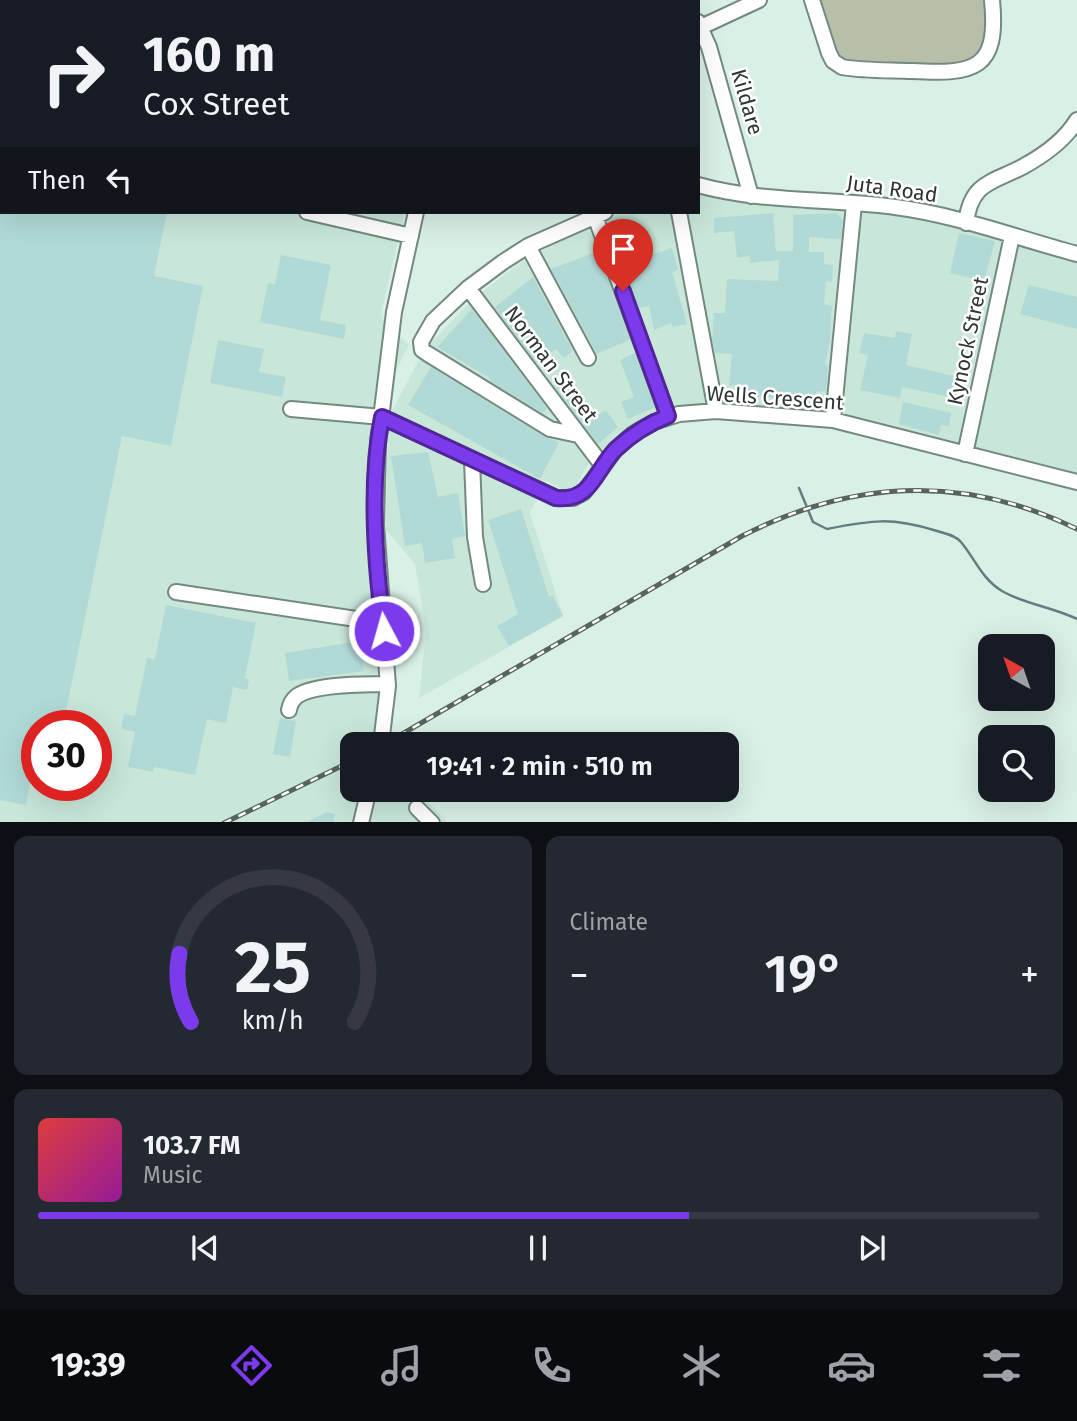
<!DOCTYPE html>
<meta charset="utf-8">
<style>
body{margin:0;font-family:"Fira Sans",sans-serif;background:#242831;color:#f1f3f6;height:100vh;display:flex;flex-direction:column;font-size:26px;white-space:nowrap}
*{box-sizing:border-box;margin:0}
p{font-size:23px;color:#9ea1a6}
.icon{flex:none;width:38px;height:38px;fill:none;stroke:currentColor;stroke-width:2;stroke-linecap:round;stroke-linejoin:round}
.map{position:relative;height:822px;overflow:hidden}
.side{display:flex;flex-direction:column;gap:14px;padding:14px;background:#0d0f14;flex:1}
.side>*{flex:none}
.top-card{position:absolute;left:0px;top:0px;width:700px;height:214px;box-shadow:0 7px 28px #0002;background:#171b24;color:#f1f3f6;overflow:hidden}
.needle{width:46px;rotate:320deg}
.controls{position:absolute;left:978px;top:634px;display:grid;gap:14px}
.controls a{display:grid;place-items:center;width:77px;height:77px;border-radius:14px;background:#171b24;box-shadow:0 7px 28px #0002;font-size:35px}
.speed{position:absolute;left:21px;top:710px;display:flex;gap:14px;font-size:35px;font-weight:700;text-align:center}
.speed>*{display:grid;place-content:center;width:91px;height:91px;border-radius:50%;background:#171b24;box-shadow:0 7px 28px #0002;line-height:1}
.speed .limit{border:10px solid #d22;background:#fff;color:#111}
.pin{position:absolute;display:grid;place-items:center;width:60px;height:60px;color:#fff;margin:-72px -30px;border-radius:50% 50% 50% 0;rotate:-45deg;box-shadow:0 0 7px #0007}
.pin .icon{rotate:45deg}
.me{position:absolute;width:77px;margin:-38px;rotate:354deg;stroke-linejoin:round;filter:drop-shadow(0 0 5px #0008)}
.turn{display:flex;align-items:center;gap:24px;height:147px;padding:0 28px;font-size:32px}
.turn .icon{width:91px;height:91px;stroke-width:2.5}
.turn b{display:block;font-size:49px;line-height:60px}
.then{display:flex;align-items:center;height:66px;padding:0 28px;background:#0003;gap:14px;font-size:26px}
.big{font-size:52px;font-weight:600;line-height:1.1}
.side .card{flex:1;display:flex;flex-direction:column;justify-content:center;gap:10px;min-width:0;padding:0 24px;border-radius:14px;background:#242831}
.side .dial{align-items:center;gap:0}
.dial svg{height:182px;overflow:visible;fill:none;stroke:#363941;stroke-width:7;stroke-linecap:round;text-anchor:middle}
.dial text{fill:#f1f3f6;stroke:none}
.song{display:flex;align-items:center;gap:21px}
.cover{width:84px;height:84px;border-radius:10px;background:linear-gradient(135deg,hsl(0 70% 55%),hsl(300 70% 35%))}
.played{height:7px;border-radius:4px;background:linear-gradient(90deg,#7c3aed 65%,#363941 65%)}
.keys{display:flex;justify-content:space-around;direction:ltr}
.heat{display:flex;justify-content:space-between;align-items:center;font-size:38px;direction:ltr}
.side .tiles{flex:1;display:grid;gap:14px;grid-template-columns:1fr 1fr}
.card:last-child{grid-column:span 2}
.trip{position:absolute;left:340px;top:732px;width:399px;height:70px;border-radius:14px;background:#171b24;box-shadow:0 7px 28px #0002;font-weight:600;line-height:70px;text-align:center}
.tab-bar{display:flex;height:112px;justify-content:space-around;align-items:center;background:#090b0e;color:#9ea1a6}
.tab-bar .icon{width:49px;height:49px}
.tab-bar .selected{color:#7c3aed}
.tab-bar b{font-size:32px;color:#f1f3f6}
.map>svg:first-child{display:block}
.built{fill:#c8e7d9;fill-rule:evenodd}
.green{fill:#b7bfaa}
.lines{fill:none;stroke-linecap:round;stroke-linejoin:round}
.stream{stroke:#5f7e82;stroke-width:2.5}
.building{fill:#b1dad6}
.minor-casing{stroke:#748980;stroke-width:18}
.minor{stroke:#fff;stroke-width:14}
.rail-casing{stroke:#57645e;stroke-width:5}
.rail{stroke:#fff;stroke-width:2.5;stroke-dasharray:8;stroke-linecap:butt}
.route-casing{stroke:#51269a;stroke-width:18}
.route{stroke:#7c3aed;stroke-width:12}
.labels{text-anchor:middle;dominant-baseline:central;stroke-width:5;stroke-linejoin:round;paint-order:stroke}
.street-label{font-size:21px;fill:#2d3632;stroke:#fff}
</style>
<div class="map">
<svg width="1077" height="823" viewBox="0 0 1077 823">
<rect width="100%" height="100%" fill="#d9f0e6"/>
<!-- built -->
<path class="built" d="M 0,0 L 454,0 L 2,2 L 2,212 L 405,212 L 381,313 L 386,325 L 409,345 L 374,414 L 370,534 L 381,712 L 398,744 L 352,744 L 352,789 L 422,789 L 429,803 L 448,822 L 0,822 ZM 37,726 L 96,726 L 96,786 L 37,786 Z
M 698,192 L 891,215 L 959,228 L 1077,261 L 1077,475 L 836,413 L 713,403 L 653,412 L 588,464 L 575,488 L 564,490 L 546,481 L 530,513 L 563,616 L 419,698 L 426,632 L 415,564 L 386,530 L 388,419 L 424,350 L 474,298 L 527,258 L 620,212 L 698,212 Z"/>
<!-- green -->
<path class="green" d="M 820,0 L 987,0 L 989,33 L 977,57 L 959,67 L 844,63 L 839,61 L 819,5 Z"/>
<g class="lines">
<!-- stream -->
<path class="stream" d="M 799,488 L 813,522 L 827,529 C 872,520 892,517 937,531 C 946,534 955,535 961,542 C 975,559 982,579 1002,591 C 1024,604 1053,607 1077,619"/>
</g>
<!-- building -->
<path class="building" d="M 0,212 L 167,212 L 154,276 L 203,286 L 171,446 L 122,436 L 63,726 L 37,726 L 37,772 L 32,771 L 26,805 L 0,800 Z
M 773,213 L 776,251 L 793,251 L 793,215 L 837,213 L 843,221 L 841,239 L 809,237 L 809,252 L 824,252 L 824,264 L 833,265 L 832,282 L 826,281 L 824,304 L 832,306 L 830,342 L 825,365 L 828,365 L 826,391 L 816,392 L 816,401 L 742,396 L 741,386 L 729,385 L 732,354 L 715,353 L 712,339 L 714,313 L 725,313 L 727,279 L 778,281 L 779,260 L 750,263 L 750,256 L 737,258 L 734,231 L 714,233 L 714,218 Z
M 959,233 L 995,241 L 984,281 L 950,273 Z
M 672,248 L 678,270 L 672,272 L 687,324 L 673,327 L 671,323 L 654,330 L 649,306 L 639,308 L 623,264 Z
M 598,251 L 630,340 L 597,354 L 551,269 Z
M 281,255 L 331,265 L 320,320 L 346,325 L 344,339 L 260,322 L 268,283 L 275,284 Z
M 533,277 L 573,351 L 564,358 L 556,349 L 536,363 L 495,307 Z
M 1029,285 L 1077,297 L 1077,329 L 1020,314 Z
M 472,309 L 547,408 L 543,413 L 490,381 L 490,378 L 437,347 Z
M 896,331 L 912,334 L 906,365 L 963,378 L 959,399 L 902,387 L 900,398 L 860,390 L 868,355 L 859,353 L 864,333 L 895,338 Z
M 218,340 L 264,349 L 259,372 L 286,377 L 282,397 L 210,383 Z
M 635,353 L 655,407 L 628,419 L 621,402 L 634,397 L 620,360 Z
M 431,367 L 545,437 L 559,442 L 540,479 L 408,405 Z
M 562,376 L 595,417 L 606,410 L 618,427 L 598,444 L 553,384 Z
M 903,402 L 951,413 L 949,426 L 941,425 L 939,435 L 899,424 Z
M 428,452 L 438,497 L 458,493 L 465,536 L 452,539 L 455,558 L 425,563 L 422,543 L 405,546 L 391,456 Z
M 521,509 L 549,597 L 552,595 L 563,616 L 509,646 L 497,626 L 518,614 L 488,520 Z
M 166,605 L 256,623 L 245,678 L 249,679 L 247,690 L 233,687 L 226,723 L 207,719 L 195,775 L 154,767 L 153,772 L 128,767 L 135,732 L 121,729 L 124,714 L 135,716 L 147,658 L 155,659 Z
M 354,642 L 354,644 L 360,643 L 364,671 L 289,681 L 285,653 Z
M 280,718 L 296,721 L 290,757 L 273,754 Z
M 327,812 L 335,814 L 333,823 L 305,823 Z"/>
<g class="lines">
<!-- minor casing -->
<g class="minor-casing">
<path id="minor" d="M 62,0 L 70,2
M 230,0 L 238,2
M 686,0 L 687,2
M 812,0 L 829,53 L 833,61 L 842,67 C 865,71 889,70 912,71 C 974,74 999,71 992,0
M 10,2 L 11,0
M 213,2 L 214,0
M 462,2 L 462,0
M 505,2 L 506,0
M 550,2 L 551,0
M 698,22 L 709,47 L 751,196
M 701,27 L 759,0
M 0,54 L 2,45
M 698,185 C 763,203 829,198 895,207 C 957,215 1017,238 1077,254
M 307,212 L 411,236
M 679,212 L 716,411
M 595,216 L 668,416
M 966,223 C 971,181 993,183 1024,166 C 1044,155 1065,140 1077,120
M 528,246 L 588,358
M 468,288 L 602,465
M 291,409 L 382,417 L 556,498 L 573,498 L 584,492 L 615,450 L 633,434 L 654,422 L 679,414 L 716,411 L 833,420 L 1077,482
M 833,420 L 854,204
M 578,435 L 550,429 L 428,354 L 422,350 L 421,342 L 433,321 L 468,288 L 503,262 L 528,246 L 605,212
M 965,454 L 1012,236
M 472,460 L 475,537 L 483,584
M 176,592 L 356,619 L 382,616
M 289,710 C 290,704 292,700 297,696 C 314,684 367,684 388,684
M 381,744 L 388,686 L 376,525 L 378,443 L 394,312 L 416,212
M 417,808 L 432,823
M 361,823 L 369,789"/>
</g>
<!-- minor -->
<use href="#minor" class="minor"/>
<!-- rail casing -->
<g class="rail-casing">
<path id="rail" d="M 385,744 L 742,536 C 853,479 964,474 1077,529
M 224,823 L 352,761"/>
</g>
<!-- rail -->
<use href="#rail" class="rail"/>
</g>
<g class="lines">
<!-- route casing -->
<g class="route-casing">
<path id="route" d="M 384,631 C 375,564 369,483 382,417 L 556,498 C 592,502 595,470 616,449 C 632,434 648,424 668,416 L 623,291"/>
</g>
<!-- route -->
<use href="#route" class="route"/>
</g>
<g class="labels">
<!-- street labels -->
<g class="street-label">
<text transform="translate(747 102) rotate(74)">Kildare</text>
<text transform="translate(892 189) rotate(8)">Juta Road</text>
<text transform="translate(968 341) rotate(-78)">Kynock Street</text>
<text transform="translate(551 364) rotate(53)">Norman Street</text>
<text transform="translate(775 398) rotate(4)">Wells Crescent</text>
</g>
</g>
</svg>
<div class="controls">
<a><svg class="needle" viewBox="-14 -14 28 28"><path d="M0-13l5 13h-10z" fill="#e53935"/><path d="M0 13l5-13h-10z" fill="#9ea1a6"/></svg></a>
<a><svg class="icon" aria-label="search" viewBox="0 0 24 24"><circle cx="10" cy="10" r="6"/><path d="M15 15l6 6"/></svg></a>
</div>
<div class="speed"><div class="limit">30</div></div>
<div class="pin" style="left:623px;top:291px;background:#d93025"><svg class="icon" aria-label="arrive" viewBox="0 0 24 24"><path d="M6 21V4h12l-3 4 3 4H6"/></svg></div>
<svg class="me" style="left:384px;top:631px" viewBox="-20 -20 40 40"><circle r="17" fill="#7c3aed" stroke="#fff" stroke-width="3"/><path d="M0-11L8 9 0 5-8 9z" fill="#fff"/></svg>
<div class="trip">19:41 · 2 min · 510 m</div>
<div class="top-card">
<div class="turn"><svg class="icon" aria-label="right" viewBox="0 0 24 24"><path d="M7 20v-9h11M14 6l5 5-5 5"/></svg><div><b>160 m</b>Cox Street</div></div>
<div class="then">Then<svg class="icon" aria-label="left" viewBox="0 0 24 24"><path d="M17 20v-9H6M10 6l-5 5 5 5"/></svg></div>
</div>
</div>
<section class="side">
<div class="tiles">
<div class="card dial"><svg viewBox="0 0 100 80">
<path d="M14 69A42 42 0 1 1 86 69"/>
<path d="M14 69A42 42 0 0 1 9 39" stroke="#7c3aed"/>
<text x="50" y="56" font-size="32" font-weight="700">25</text>
<text x="50" y="72" font-size="11">km/h</text>
</svg></div>
<div class="card"><p>Climate</p>
<div class="heat"><a>−</a><b class="big">19°</b><a>+</a></div>
</div>
<div class="card">
<div class="song"><i class="cover"></i><div><b>103.7 FM</b><p>Music</p></div></div>
<div class="played"></div>
<div class="keys"><svg class="icon" aria-label="previous" viewBox="0 0 24 24"><path d="M18 5L8 12l10 7zM5 5v14"/></svg><svg class="icon" aria-label="pause" viewBox="0 0 24 24"><path d="M8 5v14M16 5v14"/></svg><svg class="icon" aria-label="next" viewBox="0 0 24 24"><path d="M6 5l10 7-10 7zM19 5v14"/></svg></div>
</div>
</div>
</section>
<nav class="tab-bar">
<b>19:39</b>
<svg class="icon selected" aria-label="directions" viewBox="0 0 24 24"><path d="M12 3l9 9-9 9-9-9zM9 14v-3h6M13 9l2 2-2 2"/></svg>
<svg class="icon" aria-label="music" viewBox="0 0 24 24"><path d="M9 18V5l10-2v13"/><circle cx="6" cy="18" r="3"/><circle cx="16" cy="16" r="3"/></svg>
<svg class="icon" aria-label="phone" viewBox="0 0 24 24"><path d="M5 4h4l2 5-3 2q2 4 5 5l2-3 5 2v4C11 20 4 13 5 4z"/></svg>
<svg class="icon" aria-label="climate" viewBox="0 0 24 24"><path d="M12 3v18M4 7l16 10M4 17L20 7"/></svg>
<svg class="icon" aria-label="car" viewBox="0 0 24 24"><path d="M5 17H2v-5l4-1 3-4h7l3 4 3 1v5h-3M9 17h6M6 11h13"/><circle cx="7" cy="17" r="2"/><circle cx="17" cy="17" r="2"/></svg>
<svg class="icon" aria-label="filters" viewBox="0 0 24 24"><path d="M4 7h16M4 17h16"/><circle cx="9" cy="7" r="2"/><circle cx="15" cy="17" r="2"/></svg>
</nav>
